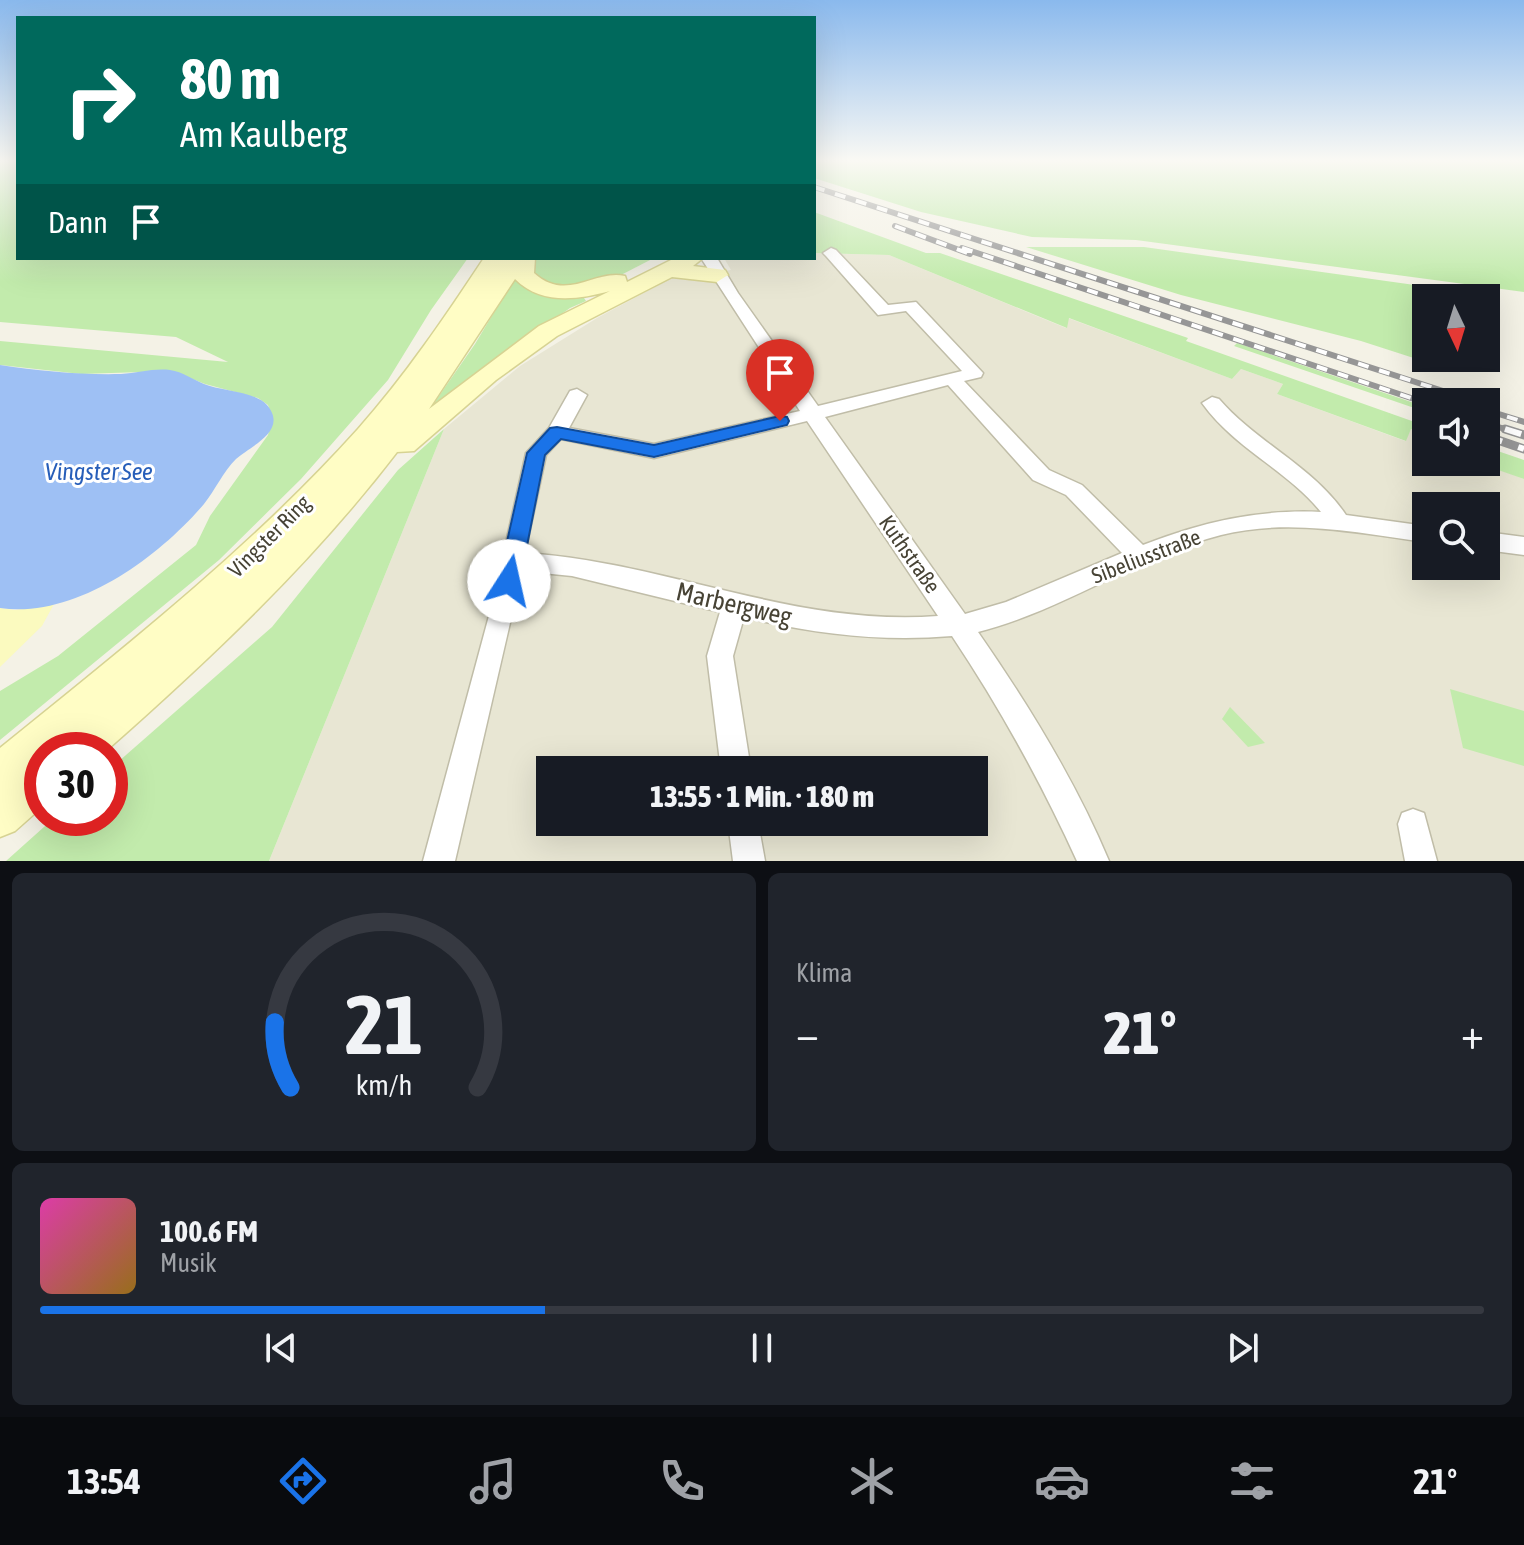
<!DOCTYPE html>
<html lang="de">
<meta charset="utf-8">
<style>
body{margin:0;font-family:"Asap Condensed",sans-serif;background:#20242c;color:#f1f3f6;height:100vh;display:flex;flex-direction:column;font-size:30px;white-space:nowrap}
*{box-sizing:border-box;margin:0}
p{font-size:26px;color:#9ea1a6}
.icon{flex:none;width:44px;height:44px;fill:none;stroke:currentColor;stroke-width:2;stroke-linecap:round;stroke-linejoin:round}
.map{position:relative;height:861px;overflow:hidden}
.drawer{display:flex;flex-direction:column;gap:12px;padding:12px;background:#0d0f14;flex:1}
.drawer>*{flex:none}
.hud{position:absolute;left:16px;top:16px;width:800px;height:244px;border-radius:0px;box-shadow:0 8px 32px #0002;background:#00695c;color:#fff;overflow:hidden}
.needle{width:52px;rotate:176deg}
.controls{position:absolute;left:1412px;top:284px;display:grid;gap:16px}
.controls a{display:grid;place-items:center;width:88px;height:88px;border-radius:0px;background:#171b24;box-shadow:0 8px 32px #0002;font-size:40px}
.speed{position:absolute;left:24px;top:732px;display:flex;gap:16px;font-size:40px;font-weight:700;text-align:center}
.speed>*{display:grid;place-content:center;width:104px;height:104px;border-radius:50%;background:#171b24;box-shadow:0 8px 32px #0002;line-height:1}
.speed .limit{border:12px solid #d22;background:#fff;color:#111}
.pin{position:absolute;display:grid;place-items:center;width:68px;height:68px;color:#fff;margin:-82px -34px;border-radius:50% 50% 50% 0;rotate:-45deg;box-shadow:0 0 8px #0007}
.pin .icon{rotate:45deg}
.me{position:absolute;width:88px;margin:-44px;rotate:10deg;stroke-linejoin:round;filter:drop-shadow(0 0 6px #0008)}
.turn{display:flex;align-items:center;gap:28px;height:168px;padding:0 32px;font-size:36px}
.turn .icon{width:104px;height:104px;stroke-width:2.5}
.turn b{display:block;font-size:56px;line-height:68px}
.then{display:flex;align-items:center;height:76px;padding:0 32px;background:#0003;gap:16px;font-size:30px}
.big{font-size:60px;font-weight:800;line-height:1.1}
.drawer .tile{flex:1;display:flex;flex-direction:column;justify-content:center;gap:12px;min-width:0;padding:0 28px;border-radius:12px;background:#20242c}
.drawer .dial{align-items:center;gap:0}
.dial svg{height:208px;overflow:visible;fill:none;stroke:#363941;stroke-width:7;stroke-linecap:round;text-anchor:middle}
.dial text{fill:#f1f3f6;stroke:none}
.song{display:flex;align-items:center;gap:24px}
.cover{width:96px;height:96px;border-radius:12px;background:linear-gradient(135deg,hsl(320 70% 55%),hsl(40 70% 35%))}
.played{height:8px;border-radius:4px;background:linear-gradient(90deg,#1a73e8 35%,#363941 35%)}
.keys{display:flex;justify-content:space-around;direction:ltr}
.heat{display:flex;justify-content:space-between;align-items:center;font-size:44px;direction:ltr}
.drawer .tiles{flex:1;display:grid;gap:12px;grid-template-columns:1fr 1fr}
.tile:last-child{grid-column:span 2}
.trip{position:absolute;left:536px;top:756px;width:452px;height:80px;border-radius:0px;background:#171b24;box-shadow:0 8px 32px #0002;font-weight:800;line-height:80px;text-align:center}
.tab-bar{display:flex;height:128px;justify-content:space-around;align-items:center;background:#090b0e;color:#9ea1a6}
.tab-bar .icon{width:56px;height:56px}
.tab-bar .current{color:#1a73e8}
.tab-bar b{font-size:36px;color:#f1f3f6}
.map>svg:first-child{display:block}
.residential{fill:#e8e6d3;fill-rule:evenodd}
.green{fill:#c2ebac}
.sand{fill:#fbfabf}
.water{fill:#9ec0f4}
.lines{fill:none;stroke-linecap:round;stroke-linejoin:round}
.minor-casing{stroke:#c0bda8;stroke-width:3}
.secondary-casing{stroke:#d7d393;stroke-width:3}
.minor{fill:#fff;fill-rule:evenodd}
.secondary{fill:#fffdc5;fill-rule:evenodd}
.rail-far1-casing{stroke:#969696;stroke-width:6}
.rail-casing{stroke:#969696;stroke-width:9}
.rail-far1{stroke:#fff;stroke-width:4;stroke-dasharray:11;stroke-linecap:butt}
.rail{stroke:#fff;stroke-width:6;stroke-dasharray:17;stroke-linecap:butt}
.route{fill:#1a73e8;stroke:#114b97;stroke-width:2}
.labels{text-anchor:middle;dominant-baseline:central;stroke-width:6;stroke-linejoin:round;paint-order:stroke}
.street-label{font-size:22px;fill:#474335;stroke:#fff}
.water-label{font-size:24px;font-style:italic;fill:#275eb9;stroke:#fff}
.near-street-label{font-size:26px;fill:#474335;stroke:#fff}
</style>
<div class="map">
<svg width="1524" height="861" viewBox="0 0 1524 861">
<rect width="100%" height="100%" fill="#f4f2e6"/>
<!-- residential -->
<path class="residential" d="M 814,253 L 889,255 L 1066,328 L 1068,318 L 1232,379 L 1241,369 L 1283,384 L 1277,394 L 1405,441 L 1411,429 L 1426,434 L 1426,462 L 1481,462 L 1524,479 L 1524,861 L 269,861 L 444,429 L 520,366 L 597,318 L 672,278 L 731,270 L 724,258 L 814,258 ZM 1426,506 L 1486,506 L 1486,566 L 1426,566 ZM 550,770 L 974,770 L 974,822 L 550,822 Z"/>
<!-- green -->
<path class="green" d="M 0,161 L 18,161 L 18,258 L 468,258 L 431,310 L 388,380 L 301,479 L 219,560 L 0,740 L 0,691 L 58,656 L 196,545 L 210,516 L 268,435 L 272,418 L 268,405 L 258,398 L 205,384 L 172,371 L 81,374 L 0,365 L 0,341 L 228,362 L 176,337 L 0,322 Z
M 814,161 L 1524,161 L 1524,292 L 1136,240 L 1032,237 L 921,212 L 814,178 Z
M 814,212 L 926,253 L 940,253 L 1188,338 L 1186,341 L 1426,426 L 1426,435 L 1411,429 L 1406,441 L 1277,394 L 1283,384 L 1241,369 L 1232,379 L 1069,318 L 1067,328 L 889,255 L 814,253 Z
M 1026,247 L 1144,247 L 1429,287 L 1433,298 L 1426,298 L 1426,358 L 1453,358 L 1457,372 L 1361,341 L 1181,295 Z
M 533,258 L 654,258 L 619,276 L 564,289 L 536,280 L 531,263 Z
M 514,279 L 582,295 L 586,301 L 570,308 L 479,373 L 423,419 L 475,344 Z
M 1237,343 L 1426,407 L 1426,412 L 1234,346 Z
M 444,429 L 269,861 L 6,861 L 54,818 L 110,818 L 110,769 L 272,627 L 398,470 Z
M 1486,447 L 1524,460 L 1524,479 L 1481,464 L 1486,462 Z
M 1450,689 L 1524,711 L 1524,766 L 1463,748 Z
M 1230,707 L 1265,743 L 1248,747 L 1222,719 Z"/>
<!-- sand -->
<path class="sand" d="M 54,604 L 42,626 L 0,667 L 0,608 L 15,610 Z"/>
<!-- water -->
<path class="water" d="M 0,365 C 40,371 80,375 121,374 C 137,373 154,368 170,370 C 183,372 192,379 204,384 C 220,391 255,391 267,405 C 289,431 250,446 236,459 C 223,472 215,490 204,504 C 158,558 75,619 0,608 Z"/>
<g class="lines">
<!-- minor casing -->
<g class="minor-casing">
<path id="minor" d="M 831,248 L 836,250 L 888,305 L 916,302 L 983,373 L 981,377 L 964,381 L 1049,470 L 1082,485 L 1143,545 C 1202,522 1258,509 1321,512 C 1287,470 1234,448 1202,403 L 1212,397 L 1219,399 C 1257,443 1313,466 1346,515 L 1426,526 L 1426,542 C 1358,533 1288,518 1221,535 C 1136,557 1062,611 978,632 C 1028,704 1075,780 1109,861 L 1077,861 C 1041,782 1000,708 952,636 C 881,642 813,634 744,617 L 733,656 L 751,770 L 721,770 L 707,656 L 720,612 L 572,576 L 522,571 L 455,861 L 423,861 L 493,601 L 526,453 L 549,428 L 570,391 L 577,389 L 587,395 L 569,428 L 654,444 L 800,411 L 701,258 L 717,258 L 738,293 L 818,406 L 962,371 L 906,311 L 878,315 L 826,256 L 823,253 ZM 948,385 L 1033,480 L 1066,495 L 1122,553 L 1006,602 L 965,614 L 825,417 ZM 807,421 L 938,616 C 795,627 666,562 525,553 L 546,455 L 561,439 L 654,458 Z
M 1486,532 L 1524,537 L 1524,555 L 1486,550 Z
M 1413,809 L 1424,813 L 1437,861 L 1405,861 L 1398,824 L 1402,813 Z
M 728,822 L 758,822 L 765,861 L 733,861 Z"/>
</g>
<!-- secondary casing -->
<g class="secondary-casing">
<path id="secondary" d="M 484,258 L 506,258 L 461,327 L 506,258 L 535,258 L 534,273 C 567,303 594,269 625,276 L 627,282 L 675,258 L 703,258 L 693,266 L 725,270 L 728,275 L 717,282 L 672,277 L 557,336 L 496,380 L 414,451 L 397,452 C 312,563 212,657 107,750 L 42,750 L 42,807 L 15,831 L 0,837 L 0,748 C 124,648 251,548 358,429 C 405,376 445,317 484,258 ZM 515,279 C 541,305 577,300 610,291 L 539,326 L 429,409 Z"/>
</g>
<!-- minor -->
<use href="#minor" class="minor"/>
<!-- secondary -->
<use href="#secondary" class="secondary"/>
<!-- rail-far1 casing -->
<g class="rail-far1-casing">
<path id="rail-far1" d="M 814,187 L 1477,402
M 895,226 L 970,254
M 962,248 L 1426,403
M 1486,410 L 1524,422
M 1486,423 L 1511,431"/>
</g>
<!-- rail casing -->
<g class="rail-casing">
<path id="rail" d="M 1505,429 L 1524,435
M 1486,436 L 1524,449"/>
</g>
<!-- rail-far1 -->
<use href="#rail-far1" class="rail-far1"/>
<!-- rail -->
<use href="#rail" class="rail"/>
</g>
<!-- sky -->
<linearGradient id="sky" x2="0" y2="1"><stop stop-color="#8ab9ed"/><stop offset="0.57" stop-color="#faf9f4"/><stop offset="1" stop-color="#faf9f4" stop-opacity="0"/></linearGradient>
<rect width="1524" height="282" fill="url(#sky)"/>
<!-- route -->
<path class="route" d="M 780,416 L 787,417 L 789,421 L 787,425 L 654,457 L 561,439 L 545,455 L 520,581 L 517,587 L 509,589 L 501,587 L 498,581 L 527,453 L 550,428 L 557,427 L 654,445 Z"/>
<g class="labels">
<!-- street labels -->
<g class="street-label">
<text transform="translate(269 536) rotate(-45)">Vingster Ring</text>
<text transform="translate(910 554) rotate(55)">Kuthstraße</text>
<text transform="translate(1146 556) rotate(-21)">Sibeliusstraße</text>
</g>
<!-- water labels -->
<g class="water-label">
<text x="99" y="471">Vingster See</text>
</g>
<!-- near-street labels -->
<g class="near-street-label">
<text transform="translate(734 604) rotate(13)">Marbergweg</text>
</g>
</g>
</svg>
<div class="controls">
<a><svg class="needle" viewBox="-14 -14 28 28"><path d="M0-13l5 13h-10z" fill="#e53935"/><path d="M0 13l5-13h-10z" fill="#9ea1a6"/></svg></a>
<a><svg class="icon" aria-label="sound" viewBox="0 0 24 24"><path d="M4 9h4l5-4v14l-5-4H4zM17 9q2 3 0 6"/></svg></a>
<a><svg class="icon" aria-label="search" viewBox="0 0 24 24"><circle cx="10" cy="10" r="6"/><path d="M15 15l6 6"/></svg></a>
</div>
<div class="speed"><div class="limit">30</div></div>
<div class="pin" style="left:780px;top:421px;background:#d93025"><svg class="icon" aria-label="arrive" viewBox="0 0 24 24"><path d="M6 21V4h12l-3 4 3 4H6"/></svg></div>
<svg class="me" style="left:509px;top:581px" viewBox="-20 -20 40 40"><circle r="19" fill="#fff"/><path d="M0-13L10 11 0 6-10 11z" fill="#1a73e8"/></svg>
<div class="trip">13:55 · 1 Min. · 180 m</div>
<div class="hud">
<div class="turn"><svg class="icon" aria-label="right" viewBox="0 0 24 24"><path d="M7 20v-9h11M14 6l5 5-5 5"/></svg><div><b>80 m</b>Am Kaulberg</div></div>
<div class="then">Dann<svg class="icon" aria-label="arrive" viewBox="0 0 24 24"><path d="M6 21V4h12l-3 4 3 4H6"/></svg></div>
</div>
</div>
<section class="drawer">
<div class="tiles">
<div class="tile dial"><svg viewBox="0 0 100 80">
<path d="M14 69A42 42 0 1 1 86 69"/>
<path d="M14 69A42 42 0 0 1 8 44" stroke="#1a73e8"/>
<text x="50" y="56" font-size="32" font-weight="700">21</text>
<text x="50" y="72" font-size="11">km/h</text>
</svg></div>
<div class="tile"><p>Klima</p>
<div class="heat"><a>−</a><b class="big">21°</b><a>+</a></div>
</div>
<div class="tile">
<div class="song"><i class="cover"></i><div><b>100.6 FM</b><p>Musik</p></div></div>
<div class="played"></div>
<div class="keys"><svg class="icon" aria-label="previous" viewBox="0 0 24 24"><path d="M18 5L8 12l10 7zM5 5v14"/></svg><svg class="icon" aria-label="pause" viewBox="0 0 24 24"><path d="M8 5v14M16 5v14"/></svg><svg class="icon" aria-label="next" viewBox="0 0 24 24"><path d="M6 5l10 7-10 7zM19 5v14"/></svg></div>
</div>
</div>
</section>
<nav class="tab-bar">
<b>13:54</b>
<svg class="icon current" aria-label="directions" viewBox="0 0 24 24"><path d="M12 3l9 9-9 9-9-9zM9 14v-3h6M13 9l2 2-2 2"/></svg>
<svg class="icon" aria-label="music" viewBox="0 0 24 24"><path d="M9 18V5l10-2v13"/><circle cx="6" cy="18" r="3"/><circle cx="16" cy="16" r="3"/></svg>
<svg class="icon" aria-label="phone" viewBox="0 0 24 24"><path d="M5 4h4l2 5-3 2q2 4 5 5l2-3 5 2v4C11 20 4 13 5 4z"/></svg>
<svg class="icon" aria-label="climate" viewBox="0 0 24 24"><path d="M12 3v18M4 7l16 10M4 17L20 7"/></svg>
<svg class="icon" aria-label="car" viewBox="0 0 24 24"><path d="M5 17H2v-5l4-1 3-4h7l3 4 3 1v5h-3M9 17h6M6 11h13"/><circle cx="7" cy="17" r="2"/><circle cx="17" cy="17" r="2"/></svg>
<svg class="icon" aria-label="filters" viewBox="0 0 24 24"><path d="M4 7h16M4 17h16"/><circle cx="9" cy="7" r="2"/><circle cx="15" cy="17" r="2"/></svg>
<b>21°</b>
</nav>
